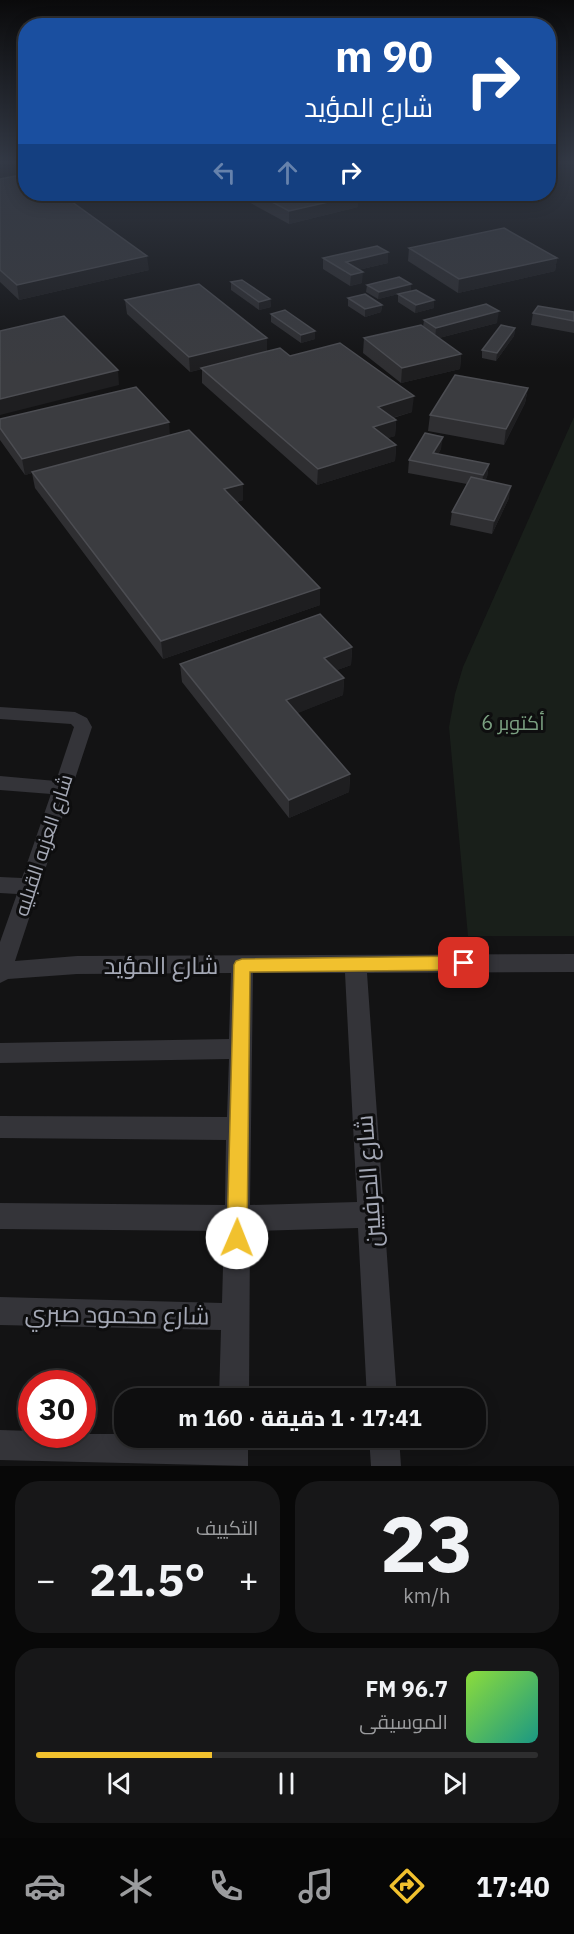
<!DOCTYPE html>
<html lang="ar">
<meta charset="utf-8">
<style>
body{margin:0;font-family:"IBM Plex Sans",Cairo,sans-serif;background:#171718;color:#f1f3f6;direction:rtl;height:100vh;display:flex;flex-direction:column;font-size:22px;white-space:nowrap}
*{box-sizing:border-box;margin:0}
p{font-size:20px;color:#9b9c9e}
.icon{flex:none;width:33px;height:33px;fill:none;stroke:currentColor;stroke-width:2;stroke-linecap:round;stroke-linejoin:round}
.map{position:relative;height:1466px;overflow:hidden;direction:ltr}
.panel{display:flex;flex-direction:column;gap:15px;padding:15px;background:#080808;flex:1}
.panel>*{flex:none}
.guide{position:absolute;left:18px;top:18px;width:538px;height:183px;border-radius:24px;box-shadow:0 3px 15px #0003,0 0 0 2px #2e2e2f;direction:rtl;background:#1a4fa0;color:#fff;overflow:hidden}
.speed{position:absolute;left:18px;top:1370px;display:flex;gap:12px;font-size:30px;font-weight:700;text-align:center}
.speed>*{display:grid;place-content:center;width:78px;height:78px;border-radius:50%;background:#0e0e0f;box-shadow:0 3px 15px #0003,0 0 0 2px #2e2e2f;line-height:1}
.speed .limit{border:9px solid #d22;background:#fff;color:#111}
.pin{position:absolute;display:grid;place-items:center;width:51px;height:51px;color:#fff;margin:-26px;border-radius:12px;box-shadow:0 3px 9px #0006}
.me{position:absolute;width:66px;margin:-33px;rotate:1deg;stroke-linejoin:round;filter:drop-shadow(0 0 4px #0008)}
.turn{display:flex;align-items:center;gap:21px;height:126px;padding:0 24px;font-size:27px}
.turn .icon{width:78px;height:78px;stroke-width:2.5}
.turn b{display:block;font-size:42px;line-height:51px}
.lanes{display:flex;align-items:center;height:57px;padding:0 24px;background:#0003;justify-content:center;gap:30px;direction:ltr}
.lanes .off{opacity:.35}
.big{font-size:45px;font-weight:800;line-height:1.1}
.panel .tile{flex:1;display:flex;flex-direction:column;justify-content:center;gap:9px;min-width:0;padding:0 21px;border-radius:24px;background:#171718}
.panel .dial{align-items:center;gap:0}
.dial b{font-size:78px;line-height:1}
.song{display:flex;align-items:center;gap:18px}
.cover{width:72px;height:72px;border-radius:9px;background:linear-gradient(135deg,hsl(90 70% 55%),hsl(170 70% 35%))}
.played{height:6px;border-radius:3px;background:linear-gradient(90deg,#f1c12e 35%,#2e2e2f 35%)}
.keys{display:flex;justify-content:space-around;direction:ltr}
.heat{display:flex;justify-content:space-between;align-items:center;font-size:33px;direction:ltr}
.panel .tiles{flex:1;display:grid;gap:15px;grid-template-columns:1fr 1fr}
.tile:last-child{grid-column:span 2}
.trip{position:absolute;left:114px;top:1388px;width:372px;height:60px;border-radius:24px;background:#0e0e0f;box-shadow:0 3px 15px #0003,0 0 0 2px #2e2e2f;font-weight:800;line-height:60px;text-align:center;direction:rtl}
.tab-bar{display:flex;height:96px;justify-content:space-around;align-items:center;background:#060606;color:#9b9c9e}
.tab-bar .icon{width:42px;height:42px}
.tab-bar .active{color:#f1c12e}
.tab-bar b{font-size:27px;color:#f1f3f6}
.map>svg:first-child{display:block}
.green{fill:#191f1a}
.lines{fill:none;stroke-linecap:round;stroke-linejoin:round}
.minor{fill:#343439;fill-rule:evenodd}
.wall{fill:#2f2f32}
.shaded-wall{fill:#1e1e20}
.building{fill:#3b3c40;stroke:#4c4d52;stroke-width:1.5}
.route{fill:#f1c12e;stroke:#9d7d1e;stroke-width:1.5}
.labels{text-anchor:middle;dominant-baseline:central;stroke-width:6;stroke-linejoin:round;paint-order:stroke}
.park-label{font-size:20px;fill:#7ba081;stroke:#0e0e0f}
.street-label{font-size:20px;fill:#a4a8b5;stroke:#0e0e0f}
.near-street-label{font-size:24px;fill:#a4a8b5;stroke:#0e0e0f}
</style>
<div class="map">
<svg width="574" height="1466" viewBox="0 0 574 1466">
<rect width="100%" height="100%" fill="#131314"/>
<!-- green -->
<path class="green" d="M 574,417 L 574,936 L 468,936 L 449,727 L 455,694 L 463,667 Z"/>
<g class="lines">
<!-- minor -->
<path class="minor" d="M 0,707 L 75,712 L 87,718 L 92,727 L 15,961 L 77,956 L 574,954 L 574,972 L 367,973 L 397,1398 L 367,1398 L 358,1228 L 250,1231 L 249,1398 L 219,1398 L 221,1330 L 0,1325 L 0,1297 L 222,1303 L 224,1231 L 0,1229 L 0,1203 L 225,1205 L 226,1140 L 0,1138 L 0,1116 L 227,1117 L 229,1059 L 0,1063 L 0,1043 L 229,1039 L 231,973 L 77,974 L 8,979 L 0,983 L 0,942 L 17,894 L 0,893 L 0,877 L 22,878 L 51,794 L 0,790 L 0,776 L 56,781 L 74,727 L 71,724 L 0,719 ZM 253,973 L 345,973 L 357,1202 L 250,1205 Z
M 0,1430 L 32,1431 L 32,1434 L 124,1434 L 124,1437 L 248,1437 L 248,1466 L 0,1460 Z
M 369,1437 L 399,1437 L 401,1466 L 371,1466 Z"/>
</g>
<!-- wall -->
<path class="wall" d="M 0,179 L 149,270 L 19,300 L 0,282 Z
M 234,194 L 357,194 L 358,207 L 289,224 Z
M 420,194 L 458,194 L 458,196 L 429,200 Z
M 409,248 L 557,258 L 555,271 L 458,293 L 408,261 Z
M 323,258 L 388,263 L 358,270 L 362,283 L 350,286 L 323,269 Z
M 231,282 L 270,299 L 271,307 L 259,310 L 231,290 Z
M 411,284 L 411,291 L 378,299 L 366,292 L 367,285 Z
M 398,294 L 434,308 L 415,313 L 398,302 Z
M 348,298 L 382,305 L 381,312 L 365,317 L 348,306 Z
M 125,300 L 267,351 L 290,356 L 412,412 L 393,418 L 396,420 L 395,436 L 387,438 L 396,445 L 395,461 L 317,485 L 202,383 L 202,369 L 190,372 L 127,314 Z
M 574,312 L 574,333 L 531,325 L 533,313 Z
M 271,314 L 315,339 L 301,343 L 271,322 Z
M 424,320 L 497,323 L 439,338 L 461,354 L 460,369 L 401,383 L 363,353 L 364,338 L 423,327 Z
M 515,328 L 514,336 L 496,361 L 482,358 L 482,350 Z
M 528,388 L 525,403 L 504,445 L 428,431 L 430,415 Z
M 0,419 L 170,435 L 243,500 L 237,502 L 320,588 L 320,605 L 163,659 L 35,488 L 32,473 L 25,475 L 0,440 Z
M 441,449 L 438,454 L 489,464 L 487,477 L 485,480 L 509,498 L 492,534 L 450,525 L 452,512 L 467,484 L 408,473 L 409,460 Z
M 352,647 L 351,665 L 337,670 L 344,678 L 343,695 L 297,713 L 350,774 L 349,792 L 289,818 L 182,682 L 180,664 Z"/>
<!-- shaded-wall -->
<path class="shaded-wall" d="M 429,194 L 458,194 L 458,196 L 429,200 Z
M 359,195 L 358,207 L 289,224 L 289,211 Z
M 388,252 L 388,263 L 345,273 L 346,262 Z
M 147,256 L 149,270 L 19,300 L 17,285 Z
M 557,258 L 555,271 L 458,293 L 459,279 Z
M 363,272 L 362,283 L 350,286 L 351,275 Z
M 411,284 L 411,291 L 378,299 L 379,292 Z
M 270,299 L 271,307 L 259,310 L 259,302 Z
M 434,300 L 434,308 L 415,313 L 416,305 Z
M 382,305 L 381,312 L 365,317 L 365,309 Z
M 499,311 L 497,323 L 435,339 L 436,328 Z
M 515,328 L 514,336 L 496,361 L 497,353 Z
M 315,331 L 315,339 L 301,343 L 301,335 Z
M 267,338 L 267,353 L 201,368 L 202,369 L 190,372 L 189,357 Z
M 461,354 L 460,369 L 401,383 L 402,368 Z
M 118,370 L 119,385 L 0,415 L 0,399 Z
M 528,388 L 525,403 L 504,445 L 506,429 Z
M 414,396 L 412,412 L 377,422 L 378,407 Z
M 396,420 L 395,436 L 372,443 L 373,427 Z
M 169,422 L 170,437 L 25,475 L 22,459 Z
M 443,437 L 441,449 L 431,466 L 433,453 Z
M 396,445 L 395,461 L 317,485 L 318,469 Z
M 489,464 L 487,477 L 482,487 L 483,475 Z
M 243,484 L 243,500 L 225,505 L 224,489 Z
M 511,486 L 509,498 L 492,534 L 494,521 Z
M 320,588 L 320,605 L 163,659 L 161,641 Z
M 352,647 L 351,665 L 324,675 L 324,658 Z
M 344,678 L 343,695 L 286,718 L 286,700 Z
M 350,774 L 349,792 L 289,818 L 289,800 Z"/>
<!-- building -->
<path class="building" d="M 26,174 L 26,194 L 61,194 L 147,256 L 17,285 L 0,270 L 0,179 Z
M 257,194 L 357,194 L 359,195 L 289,211 Z
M 504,228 L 557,258 L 459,279 L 409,248 Z
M 377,246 L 388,252 L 346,262 L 363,272 L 351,275 L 323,258 Z
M 399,277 L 411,284 L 379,292 L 367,285 Z
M 242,280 L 270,299 L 259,302 L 231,282 Z
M 199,284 L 267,338 L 189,357 L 125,300 Z
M 416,290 L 434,300 L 416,305 L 398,294 Z
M 365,294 L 382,305 L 365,309 L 348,298 Z
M 486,304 L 499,311 L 436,328 L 424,320 Z
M 538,306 L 574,312 L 574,321 L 533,313 Z
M 285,310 L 315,331 L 301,335 L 271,314 Z
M 64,316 L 118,370 L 0,399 L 0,331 Z
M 421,325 L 461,354 L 402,368 L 364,338 Z
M 501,325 L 515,328 L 497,353 L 482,350 Z
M 340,343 L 414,396 L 378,407 L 396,420 L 373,427 L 396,445 L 318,469 L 201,368 L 280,348 L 290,356 Z
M 455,375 L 528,388 L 506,429 L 430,415 Z
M 136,387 L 169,422 L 22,459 L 0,428 L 0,419 Z
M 189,430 L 243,484 L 224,489 L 320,588 L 161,641 L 32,472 Z
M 425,433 L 443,437 L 433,453 L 489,464 L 483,475 L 409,460 Z
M 471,477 L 511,486 L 494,521 L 452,512 Z
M 320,614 L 352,647 L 324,658 L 344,678 L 286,700 L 350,774 L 289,800 L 180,664 Z"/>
<!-- sky -->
<linearGradient id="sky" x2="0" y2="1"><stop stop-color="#0a0a0b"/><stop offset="0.44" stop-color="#333945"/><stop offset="1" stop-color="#333945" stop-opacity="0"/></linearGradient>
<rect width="574" height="368" fill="url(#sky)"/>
<!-- route -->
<path class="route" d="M 464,956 L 470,958 L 473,963 L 470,968 L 464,970 L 250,972 L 247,1238 L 244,1245 L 237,1248 L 229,1245 L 227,1238 L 234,965 L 236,961 L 242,959 Z"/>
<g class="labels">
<!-- park labels -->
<g class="park-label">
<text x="513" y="722">6 أكتوبر</text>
</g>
<!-- street labels -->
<g class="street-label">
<text transform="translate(43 845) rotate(-72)">شارع العزبه القبليه</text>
</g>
<!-- near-street labels -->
<g class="near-street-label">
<text x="161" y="965">شارع المؤيد</text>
<text transform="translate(368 1181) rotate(-94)">شارع الحرفيين</text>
<text transform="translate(117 1314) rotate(1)">شارع محمود صبري</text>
</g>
</g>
</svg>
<div class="speed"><div class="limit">30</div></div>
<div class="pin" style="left:464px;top:963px;background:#d93025"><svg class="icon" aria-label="arrive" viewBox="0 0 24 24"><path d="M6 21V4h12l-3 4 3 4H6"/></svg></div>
<svg class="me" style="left:237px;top:1238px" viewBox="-20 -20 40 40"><circle r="19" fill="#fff"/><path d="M0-13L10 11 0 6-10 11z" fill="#f1c12e"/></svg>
<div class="trip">17:41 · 1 دقيقة · 160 m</div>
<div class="guide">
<div class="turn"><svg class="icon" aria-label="right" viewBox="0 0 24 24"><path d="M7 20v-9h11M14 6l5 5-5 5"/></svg><div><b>90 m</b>شارع المؤيد</div></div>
<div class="lanes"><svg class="icon off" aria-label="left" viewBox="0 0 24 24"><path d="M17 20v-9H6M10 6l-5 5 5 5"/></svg><svg class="icon off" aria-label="ahead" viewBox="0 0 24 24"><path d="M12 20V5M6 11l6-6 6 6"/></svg><svg class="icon" aria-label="right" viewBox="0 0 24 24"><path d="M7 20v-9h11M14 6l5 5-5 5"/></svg></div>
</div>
</div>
<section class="panel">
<div class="tiles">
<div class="tile dial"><b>23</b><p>km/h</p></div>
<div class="tile"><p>التكييف</p>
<div class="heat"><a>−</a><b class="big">21.5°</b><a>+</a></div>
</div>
<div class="tile">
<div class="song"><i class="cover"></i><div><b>96.7 FM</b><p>الموسيقى</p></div></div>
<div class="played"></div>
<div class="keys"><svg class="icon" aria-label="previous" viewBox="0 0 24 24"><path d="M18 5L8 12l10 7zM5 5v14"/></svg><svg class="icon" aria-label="pause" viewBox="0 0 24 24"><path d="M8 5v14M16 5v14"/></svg><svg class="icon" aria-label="next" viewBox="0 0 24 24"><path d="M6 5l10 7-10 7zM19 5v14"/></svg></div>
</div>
</div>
</section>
<nav class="tab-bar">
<b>17:40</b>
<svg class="icon active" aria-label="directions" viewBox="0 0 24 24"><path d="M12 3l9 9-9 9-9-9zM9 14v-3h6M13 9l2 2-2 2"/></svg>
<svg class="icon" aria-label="music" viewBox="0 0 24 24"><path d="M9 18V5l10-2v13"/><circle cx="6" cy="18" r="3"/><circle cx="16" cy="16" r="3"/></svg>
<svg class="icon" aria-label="phone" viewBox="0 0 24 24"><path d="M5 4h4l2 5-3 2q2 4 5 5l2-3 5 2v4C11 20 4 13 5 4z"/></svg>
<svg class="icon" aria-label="climate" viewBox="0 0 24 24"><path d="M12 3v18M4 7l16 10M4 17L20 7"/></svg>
<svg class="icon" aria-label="car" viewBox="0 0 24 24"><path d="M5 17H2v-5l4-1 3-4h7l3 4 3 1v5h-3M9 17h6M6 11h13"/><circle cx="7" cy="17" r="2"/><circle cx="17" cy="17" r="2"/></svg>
</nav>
